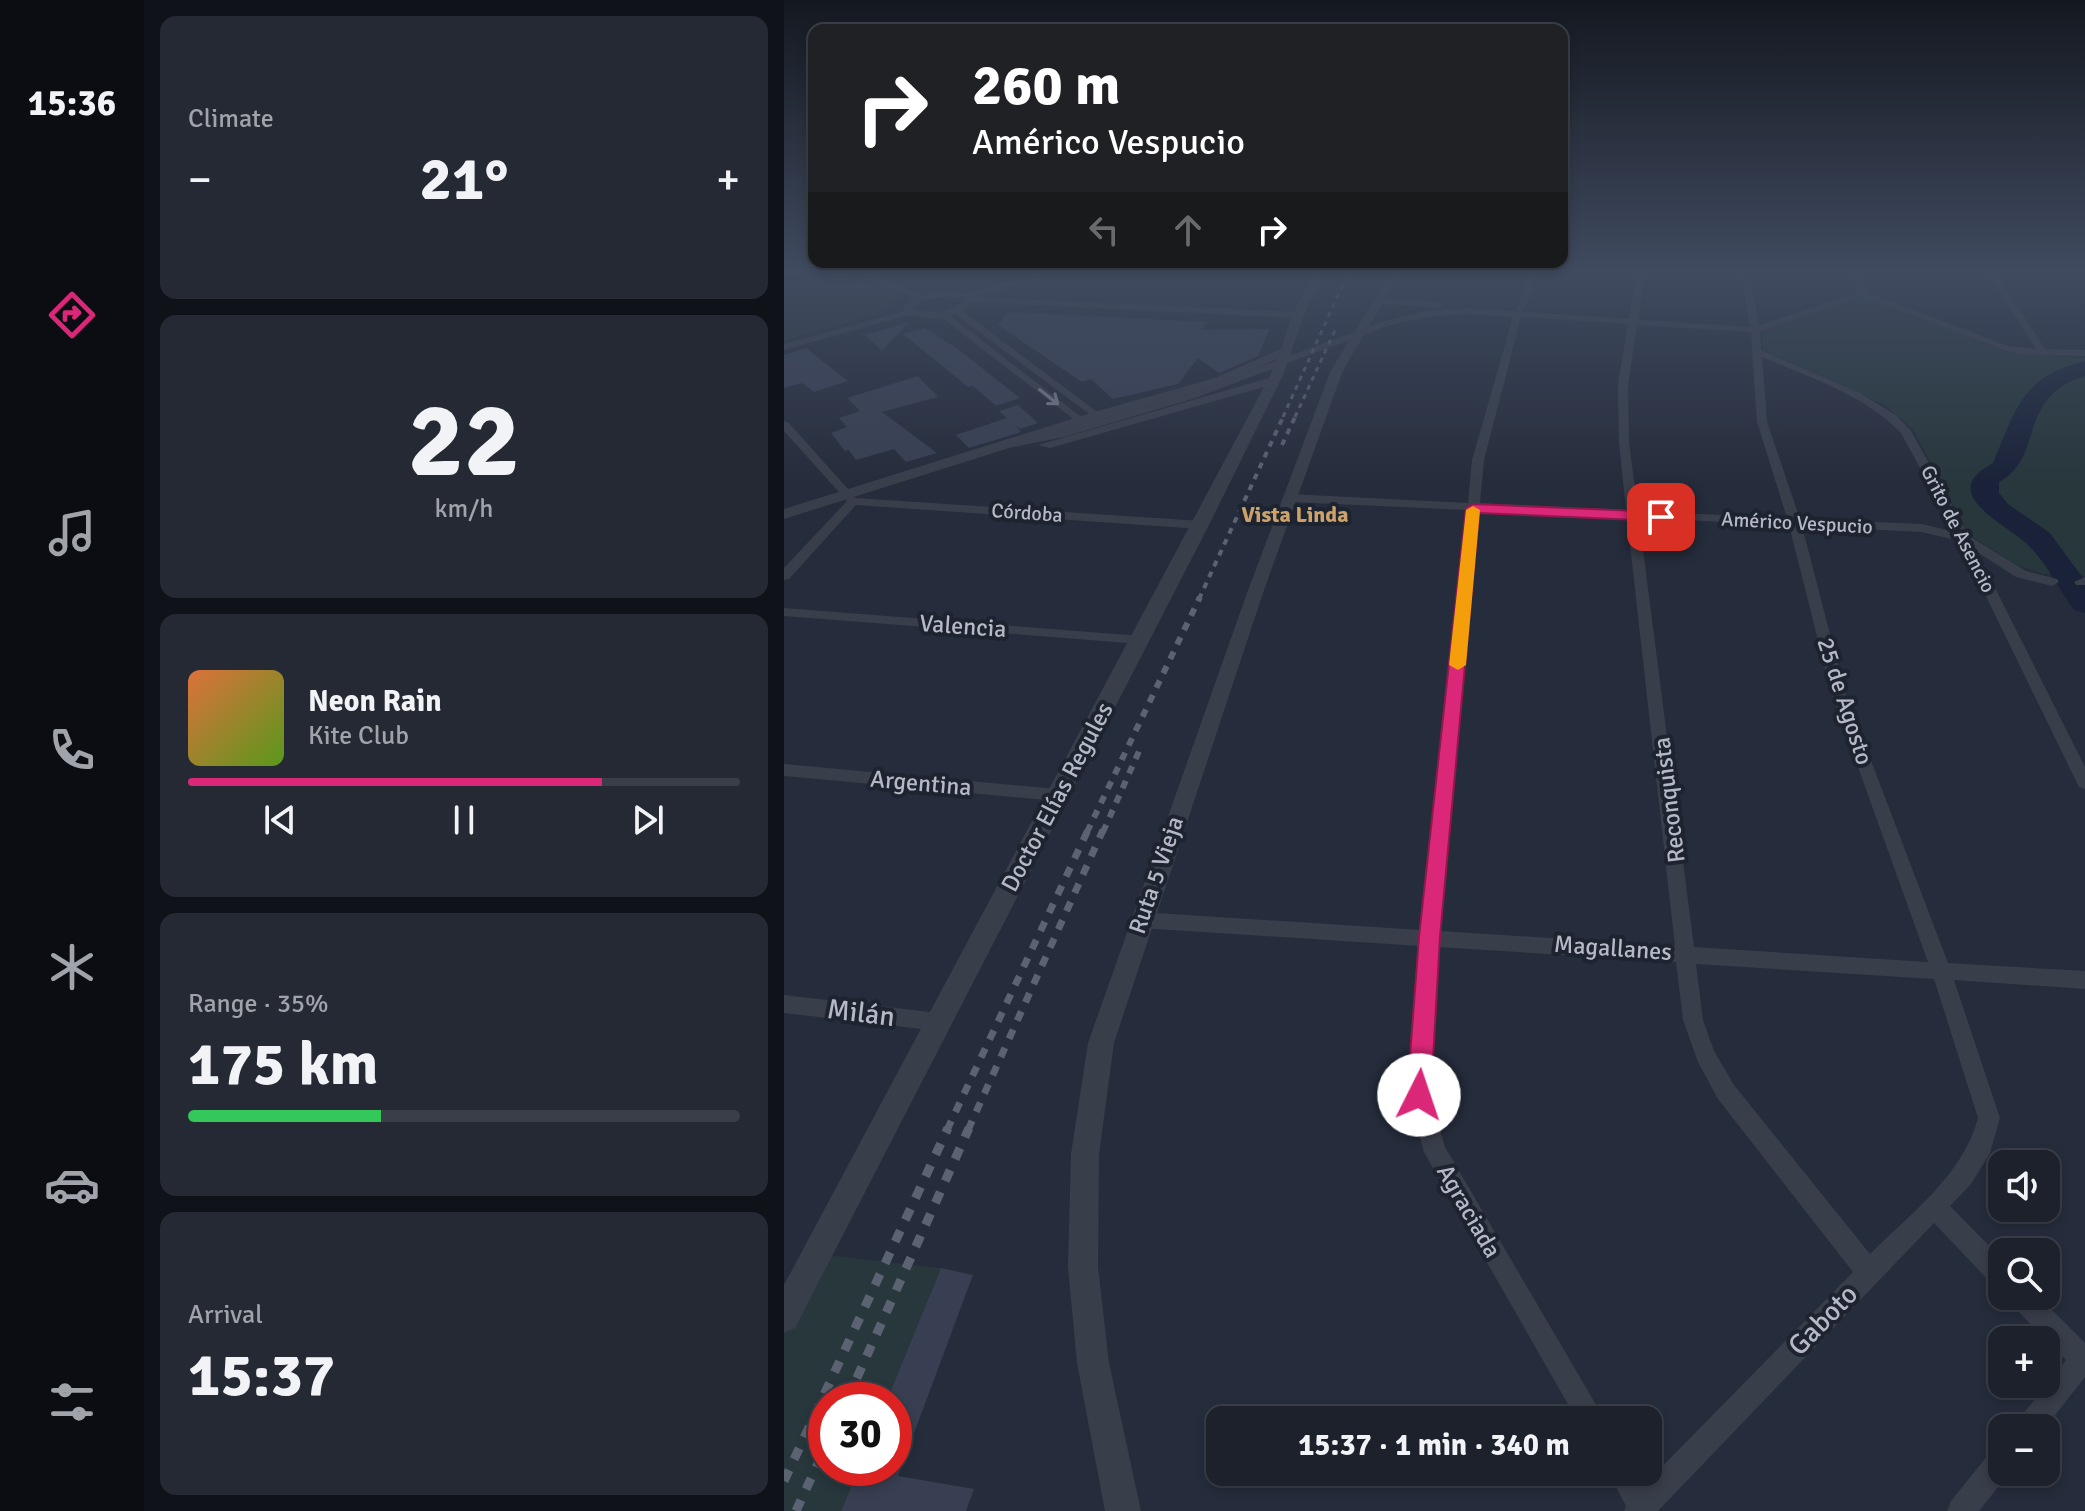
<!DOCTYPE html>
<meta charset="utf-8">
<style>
body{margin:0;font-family:Signika,sans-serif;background:#252934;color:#f1f3f6;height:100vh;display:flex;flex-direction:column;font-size:30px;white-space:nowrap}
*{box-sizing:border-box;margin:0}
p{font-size:26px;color:#a0a3a9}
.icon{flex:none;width:44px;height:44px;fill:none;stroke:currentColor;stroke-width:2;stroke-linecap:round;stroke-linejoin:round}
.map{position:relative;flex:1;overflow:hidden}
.details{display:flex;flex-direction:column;gap:16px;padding:16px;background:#0f1218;width:640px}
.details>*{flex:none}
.hud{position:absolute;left:24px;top:24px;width:760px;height:244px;border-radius:16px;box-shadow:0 4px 12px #0003,0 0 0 2px #3a3e48;background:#202124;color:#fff;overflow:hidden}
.fabs{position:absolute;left:1204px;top:1150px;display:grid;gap:16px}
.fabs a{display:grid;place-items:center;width:72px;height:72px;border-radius:16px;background:#1c212c;box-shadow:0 4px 12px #0003,0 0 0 2px #3a3e48;font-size:40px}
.speed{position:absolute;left:24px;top:1382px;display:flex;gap:16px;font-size:40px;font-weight:700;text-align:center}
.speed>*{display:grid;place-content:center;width:104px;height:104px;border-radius:50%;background:#1c212c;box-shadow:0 4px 12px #0003,0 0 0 2px #3a3e48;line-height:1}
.speed .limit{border:12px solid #d22;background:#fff;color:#111}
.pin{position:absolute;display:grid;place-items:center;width:68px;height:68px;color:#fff;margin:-34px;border-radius:16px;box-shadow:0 4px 12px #0006}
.me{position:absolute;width:88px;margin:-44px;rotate:4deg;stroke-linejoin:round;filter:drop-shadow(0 0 6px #0008)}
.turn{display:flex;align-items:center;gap:28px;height:168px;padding:0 32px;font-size:36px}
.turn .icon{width:104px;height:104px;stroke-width:2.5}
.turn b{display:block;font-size:56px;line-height:68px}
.lanes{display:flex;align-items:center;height:76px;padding:0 32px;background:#0003;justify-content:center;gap:40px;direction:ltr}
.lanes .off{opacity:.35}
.big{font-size:60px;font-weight:700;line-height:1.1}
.details .widget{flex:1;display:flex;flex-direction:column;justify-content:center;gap:12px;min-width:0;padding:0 28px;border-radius:16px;background:#252934}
.details .dial{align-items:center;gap:0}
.dial b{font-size:104px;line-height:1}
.song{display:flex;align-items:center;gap:24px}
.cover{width:96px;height:96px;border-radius:12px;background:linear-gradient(135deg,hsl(20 70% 55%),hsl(90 70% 35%))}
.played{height:8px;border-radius:4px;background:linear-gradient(90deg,#db2777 75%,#3a3e48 75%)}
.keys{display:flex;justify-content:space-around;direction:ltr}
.heat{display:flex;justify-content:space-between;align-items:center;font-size:44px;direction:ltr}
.charge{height:12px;border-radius:6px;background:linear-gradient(90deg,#34c759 35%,#3a3e48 0)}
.trip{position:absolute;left:422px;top:1406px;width:456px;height:80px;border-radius:16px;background:#1c212c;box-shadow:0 4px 12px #0003,0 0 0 2px #3a3e48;font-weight:700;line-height:80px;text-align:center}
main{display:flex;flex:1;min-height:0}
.dock{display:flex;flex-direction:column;width:144px;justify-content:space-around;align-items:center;background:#0b0d12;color:#a0a3a9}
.dock .icon{width:56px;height:56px}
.dock .selected{color:#db2777}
.dock b{font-size:36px;color:#f1f3f6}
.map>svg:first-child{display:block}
.green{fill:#27373c}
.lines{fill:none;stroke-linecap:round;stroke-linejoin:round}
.river{fill:#192238;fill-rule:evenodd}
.building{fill:#383f52}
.minor{fill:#393e4b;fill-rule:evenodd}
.tertiary{fill:#393e4b;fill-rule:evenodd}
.rail-far4{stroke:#5b6272;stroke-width:3;stroke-dasharray:5 5;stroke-linecap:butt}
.rail-far3{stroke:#5b6272;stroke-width:4;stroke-dasharray:6 6;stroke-linecap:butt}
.rail-far2{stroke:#5b6272;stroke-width:6;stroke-dasharray:8 8;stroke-linecap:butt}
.rail-far1{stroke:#5b6272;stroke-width:7;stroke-dasharray:10 10;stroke-linecap:butt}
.rail{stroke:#5b6272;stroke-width:9;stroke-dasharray:12 12;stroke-linecap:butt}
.oneway{stroke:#7d828f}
.route{fill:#db2777;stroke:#8e194d;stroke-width:2}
.slow{fill:#f59e0b}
.labels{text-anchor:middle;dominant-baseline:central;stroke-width:8;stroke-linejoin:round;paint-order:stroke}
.far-street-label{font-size:20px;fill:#b5b9c7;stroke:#1e2330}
.far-neighbourhood-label{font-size:22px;font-weight:bold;fill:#cca16a;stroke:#1e2330}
.street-label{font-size:24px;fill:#b5b9c7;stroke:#1e2330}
.near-street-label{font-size:28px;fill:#b5b9c7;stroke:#1e2330}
</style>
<main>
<nav class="dock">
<b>15:36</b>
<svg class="icon selected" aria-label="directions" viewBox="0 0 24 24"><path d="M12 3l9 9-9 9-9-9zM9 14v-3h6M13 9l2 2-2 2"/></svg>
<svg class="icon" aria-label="music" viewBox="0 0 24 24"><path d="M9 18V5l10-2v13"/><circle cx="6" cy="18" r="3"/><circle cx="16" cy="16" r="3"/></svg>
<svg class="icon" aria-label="phone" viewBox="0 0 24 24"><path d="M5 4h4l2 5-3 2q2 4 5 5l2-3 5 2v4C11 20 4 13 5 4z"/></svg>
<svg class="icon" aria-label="climate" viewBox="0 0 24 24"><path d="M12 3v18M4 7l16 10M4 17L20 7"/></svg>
<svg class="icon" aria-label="car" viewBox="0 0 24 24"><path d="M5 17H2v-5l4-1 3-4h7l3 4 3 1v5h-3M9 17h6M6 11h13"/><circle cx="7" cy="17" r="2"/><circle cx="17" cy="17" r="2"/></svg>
<svg class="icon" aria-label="filters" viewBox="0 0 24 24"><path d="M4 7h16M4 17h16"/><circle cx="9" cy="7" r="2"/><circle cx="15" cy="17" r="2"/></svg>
</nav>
<section class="details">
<div class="widget"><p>Climate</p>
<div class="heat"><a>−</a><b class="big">21°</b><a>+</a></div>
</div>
<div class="widget dial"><b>22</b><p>km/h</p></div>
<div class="widget">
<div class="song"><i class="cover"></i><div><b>Neon Rain</b><p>Kite Club</p></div></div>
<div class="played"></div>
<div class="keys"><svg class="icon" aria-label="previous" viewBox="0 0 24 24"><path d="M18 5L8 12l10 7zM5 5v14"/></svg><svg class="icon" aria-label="pause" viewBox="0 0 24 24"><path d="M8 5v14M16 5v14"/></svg><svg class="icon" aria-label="next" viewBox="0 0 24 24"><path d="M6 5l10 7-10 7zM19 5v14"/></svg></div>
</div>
<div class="widget"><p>Range · 35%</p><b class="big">175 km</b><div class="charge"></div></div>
<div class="widget"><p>Arrival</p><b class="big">15:37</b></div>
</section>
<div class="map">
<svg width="1301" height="1511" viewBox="0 0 1301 1511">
<rect width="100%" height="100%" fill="#252c3b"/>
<!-- green -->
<path class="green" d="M 62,273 L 116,297 L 100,313 L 0,340 L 0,273 Z
M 1070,297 L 1086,298 L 1225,353 L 1301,358 L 1301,576 L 1259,574 L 1233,565 L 1185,535 L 1129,429 L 1101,405 L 986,353 L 979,346 L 979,330 Z
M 33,1254 L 157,1268 L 103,1400 L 42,1400 L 42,1468 L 75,1468 L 57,1511 L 0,1511 L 0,1317 Z"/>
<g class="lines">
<!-- river -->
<path class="river" d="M 1301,361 L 1301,376 C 1231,398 1262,456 1215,482 L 1215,493 L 1224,504 L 1266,533 L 1301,581 L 1301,613 L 1290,610 C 1275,589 1261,561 1243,544 C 1219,522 1152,493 1209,463 C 1232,409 1237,377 1301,361 Z"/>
</g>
<!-- building -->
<path class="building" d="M 224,312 L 423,322 L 417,330 L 486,329 L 474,356 L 435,373 L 414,358 L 394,384 L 329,399 L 307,379 L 298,382 L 214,325 Z
M 125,322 L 98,351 L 81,335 Z
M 141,328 L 175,350 L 236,398 L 212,406 L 189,386 L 184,387 L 119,334 Z
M 22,348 L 64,381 L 30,392 L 18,383 L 0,388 L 0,355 Z
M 134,376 L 154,397 L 98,412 L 153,453 L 122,462 L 110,449 L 72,460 L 65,450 L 61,451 L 47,433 L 63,427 L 55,418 L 76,411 L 63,398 Z
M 234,405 L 254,423 L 236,429 L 231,425 L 237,432 L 185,448 L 172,435 L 223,418 L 215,411 Z
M 157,1268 L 189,1275 L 114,1476 L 190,1489 L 182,1511 L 57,1511 L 75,1468 L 110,1468 L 110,1400 L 103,1400 Z"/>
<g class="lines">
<!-- minor -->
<path class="minor" d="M 73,273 L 85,273 L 138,295 L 157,291 L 184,294 L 252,273 L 267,273 L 191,297 L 514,312 L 518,315 L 514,318 L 189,302 L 178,311 L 316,414 L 316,418 L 312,419 L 171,314 L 166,316 L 300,419 L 301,421 L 296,424 L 158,318 L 140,318 L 125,315 L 0,350 L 0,344 L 120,311 L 120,305 L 130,298 ZM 157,297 L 179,298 L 180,302 L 156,313 L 129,310 L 128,308 L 140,300 Z
M 745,273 L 753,273 L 741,309 L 737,312 L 733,309 Z
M 853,273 L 861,273 L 854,320 L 966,327 L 957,273 L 965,273 L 975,326 L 1073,292 L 1069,273 L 1077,273 L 1082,292 L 1224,346 L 1252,349 L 1204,273 L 1212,273 L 1261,349 L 1301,350 L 1301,356 L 1242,355 L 1222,351 L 1078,296 L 976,331 L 977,350 L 1076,393 L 1113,416 L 1127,431 L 1185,536 L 1242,571 L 1273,579 L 1275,582 L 1268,586 L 1232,577 L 1193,552 L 1301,767 L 1301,789 L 1295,787 L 1293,783 L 1175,541 L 1138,532 L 1018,526 L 1061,692 L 1164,963 L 1301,971 L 1301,989 L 1170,980 L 1216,1118 L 1206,1153 L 1187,1184 L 1166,1206 L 1218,1259 L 1218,1288 L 1209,1285 L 1150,1223 L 874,1511 L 840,1511 L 842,1506 L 824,1472 L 854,1472 L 861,1484 L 1069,1272 L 934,1099 L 914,1062 L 899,1020 L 892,962 L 655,947 L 646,1095 L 661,1147 L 821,1420 L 793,1420 L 640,1152 L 624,1095 L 636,946 L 356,928 L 349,926 L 347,920 L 349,914 L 356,912 L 637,930 L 683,510 L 506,502 L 500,498 L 506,494 L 684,503 L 688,460 L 729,317 L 684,314 L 642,317 L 603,326 L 408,399 L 280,437 L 230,447 L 225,444 L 400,395 L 597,322 L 642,311 L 684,308 L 845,319 ZM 737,317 L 844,324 L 834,385 L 835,442 L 842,510 L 696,503 L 700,460 ZM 853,325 L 967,332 L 973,422 L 1003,518 L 854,511 L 845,442 L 844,385 ZM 978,357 C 1027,378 1079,394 1117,433 L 1171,532 L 1138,524 L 1016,519 L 983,422 ZM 695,511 L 843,518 L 891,946 L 656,931 ZM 855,518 L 1005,525 L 1047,692 L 1144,962 L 910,947 ZM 912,964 L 1150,979 L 1194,1118 C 1179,1175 1126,1214 1086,1254 L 950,1085 L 930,1051 L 919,1020 Z
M 597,298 L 655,302 L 659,305 L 655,308 L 594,303 L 594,299 Z
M 0,421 L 4,422 L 72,498 L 417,521 L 423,525 L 417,529 L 72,505 L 5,579 L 0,580 L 0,568 L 63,501 L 0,431 Z
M 1301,577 L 1301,585 L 1292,585 L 1290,582 Z
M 0,608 L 357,636 L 364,640 L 357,644 L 0,616 Z
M 0,764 L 273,789 L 279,791 L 281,795 L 279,799 L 273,801 L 0,776 Z
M 0,995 L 155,1013 L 162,1015 L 165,1022 L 162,1029 L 155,1031 L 0,1013 Z
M 1225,1296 L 1254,1296 L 1301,1343 L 1301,1377 L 1261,1428 L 1231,1428 L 1235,1419 L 1282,1360 L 1228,1305 Z
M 1218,1446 L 1218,1472 L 1226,1472 L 1195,1511 L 1163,1511 L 1167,1501 L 1208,1450 Z"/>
<!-- tertiary -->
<path class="tertiary" d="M 530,273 L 540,273 L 520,315 L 500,373 L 425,525 L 11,1328 L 0,1333 L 0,1285 L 480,387 L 266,448 L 254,445 L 485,378 L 493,359 L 439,384 L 317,419 L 0,519 L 0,509 L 307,413 L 431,378 L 497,349 L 508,315 Z
M 607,273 L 617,273 L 559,370 L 479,593 L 330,1043 L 315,1154 L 314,1267 L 325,1363 L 357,1511 L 321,1511 L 293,1363 L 284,1267 L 287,1154 L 304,1043 L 463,593 L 547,370 Z"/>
<!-- rail-far4 -->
<path class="rail-far4" d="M 499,417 L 564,273
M 511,417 L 552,328"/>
<!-- rail-far3 -->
<path class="rail-far3" d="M 498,445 L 512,415
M 415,599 L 500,415"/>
<!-- rail-far2 -->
<path class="rail-far2" d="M 303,832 L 416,597
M 319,832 L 356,749"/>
<!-- rail-far1 -->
<path class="rail-far1" d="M 163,1130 L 304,830
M 184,1130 L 319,830"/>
<!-- rail -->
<path class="rail" d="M 63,1400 L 185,1128
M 0,1481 L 164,1128
M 12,1511 L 42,1446"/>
</g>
<!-- one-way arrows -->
<defs><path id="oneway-shaft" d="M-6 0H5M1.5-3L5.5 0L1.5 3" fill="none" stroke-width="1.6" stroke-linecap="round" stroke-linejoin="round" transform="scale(2)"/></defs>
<use class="oneway" href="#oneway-shaft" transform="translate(265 397) rotate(38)"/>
<!-- sky -->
<linearGradient id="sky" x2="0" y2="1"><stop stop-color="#141820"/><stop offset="0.56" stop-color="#404b60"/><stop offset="1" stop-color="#404b60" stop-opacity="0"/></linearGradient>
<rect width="1301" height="485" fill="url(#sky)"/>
<!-- route -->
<path class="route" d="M 689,504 L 877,512 L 884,517 L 877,521 L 695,513 L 656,937 L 647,1095 L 644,1103 L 635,1107 L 626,1103 L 623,1095 L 635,937 L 682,508 Z"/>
<!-- slow -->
<path class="slow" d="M 689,506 L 696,510 L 682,665 L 674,670 L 665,665 L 682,510 Z"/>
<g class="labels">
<!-- far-street labels -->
<g class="far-street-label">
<text transform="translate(243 513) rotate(4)">Córdoba</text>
<text transform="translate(1013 523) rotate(3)">Américo Vespucio</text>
<text transform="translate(1174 529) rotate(63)">Grito de Asencio</text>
</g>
<!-- far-neighbourhood labels -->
<g class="far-neighbourhood-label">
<text x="511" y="514">Vista Linda</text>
</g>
<!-- street labels -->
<g class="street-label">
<text transform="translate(179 626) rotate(4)">Valencia</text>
<text transform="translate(1061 701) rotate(72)">25 de Agosto</text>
<text transform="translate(137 783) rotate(5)">Argentina</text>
<text transform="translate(273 797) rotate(-62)">Doctor Elías Regules</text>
<text transform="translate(885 800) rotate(-97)">Reconquista</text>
<text transform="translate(372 875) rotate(-71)">Ruta 5 Vieja</text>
<text transform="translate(829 948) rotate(4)">Magallanes</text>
<text transform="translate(685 1211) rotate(60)">Agraciada</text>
</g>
<!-- near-street labels -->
<g class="near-street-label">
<text transform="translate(77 1013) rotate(7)">Milán</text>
<text transform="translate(1039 1320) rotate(-46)">Gaboto</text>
</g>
</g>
</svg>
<div class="fabs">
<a><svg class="icon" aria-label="sound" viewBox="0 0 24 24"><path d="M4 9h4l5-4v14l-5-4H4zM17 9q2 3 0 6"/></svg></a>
<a><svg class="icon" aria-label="search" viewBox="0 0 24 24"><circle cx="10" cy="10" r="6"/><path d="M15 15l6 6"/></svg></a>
<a>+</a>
<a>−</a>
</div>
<div class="speed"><div class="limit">30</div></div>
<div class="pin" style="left:877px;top:517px;background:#d93025"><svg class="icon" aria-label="arrive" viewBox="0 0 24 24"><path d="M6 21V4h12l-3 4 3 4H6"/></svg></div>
<svg class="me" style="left:635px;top:1095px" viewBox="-20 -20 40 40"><circle r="19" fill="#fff"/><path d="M0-13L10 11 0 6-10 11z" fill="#db2777"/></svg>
<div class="trip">15:37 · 1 min · 340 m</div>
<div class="hud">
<div class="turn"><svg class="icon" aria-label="right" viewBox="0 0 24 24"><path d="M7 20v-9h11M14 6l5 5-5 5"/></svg><div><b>260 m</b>Américo Vespucio</div></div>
<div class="lanes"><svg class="icon off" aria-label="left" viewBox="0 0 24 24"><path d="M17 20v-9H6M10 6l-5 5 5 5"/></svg><svg class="icon off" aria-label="ahead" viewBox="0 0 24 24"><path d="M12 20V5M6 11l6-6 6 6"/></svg><svg class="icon" aria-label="right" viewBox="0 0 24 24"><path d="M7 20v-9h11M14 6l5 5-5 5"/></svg></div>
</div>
</div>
</main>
